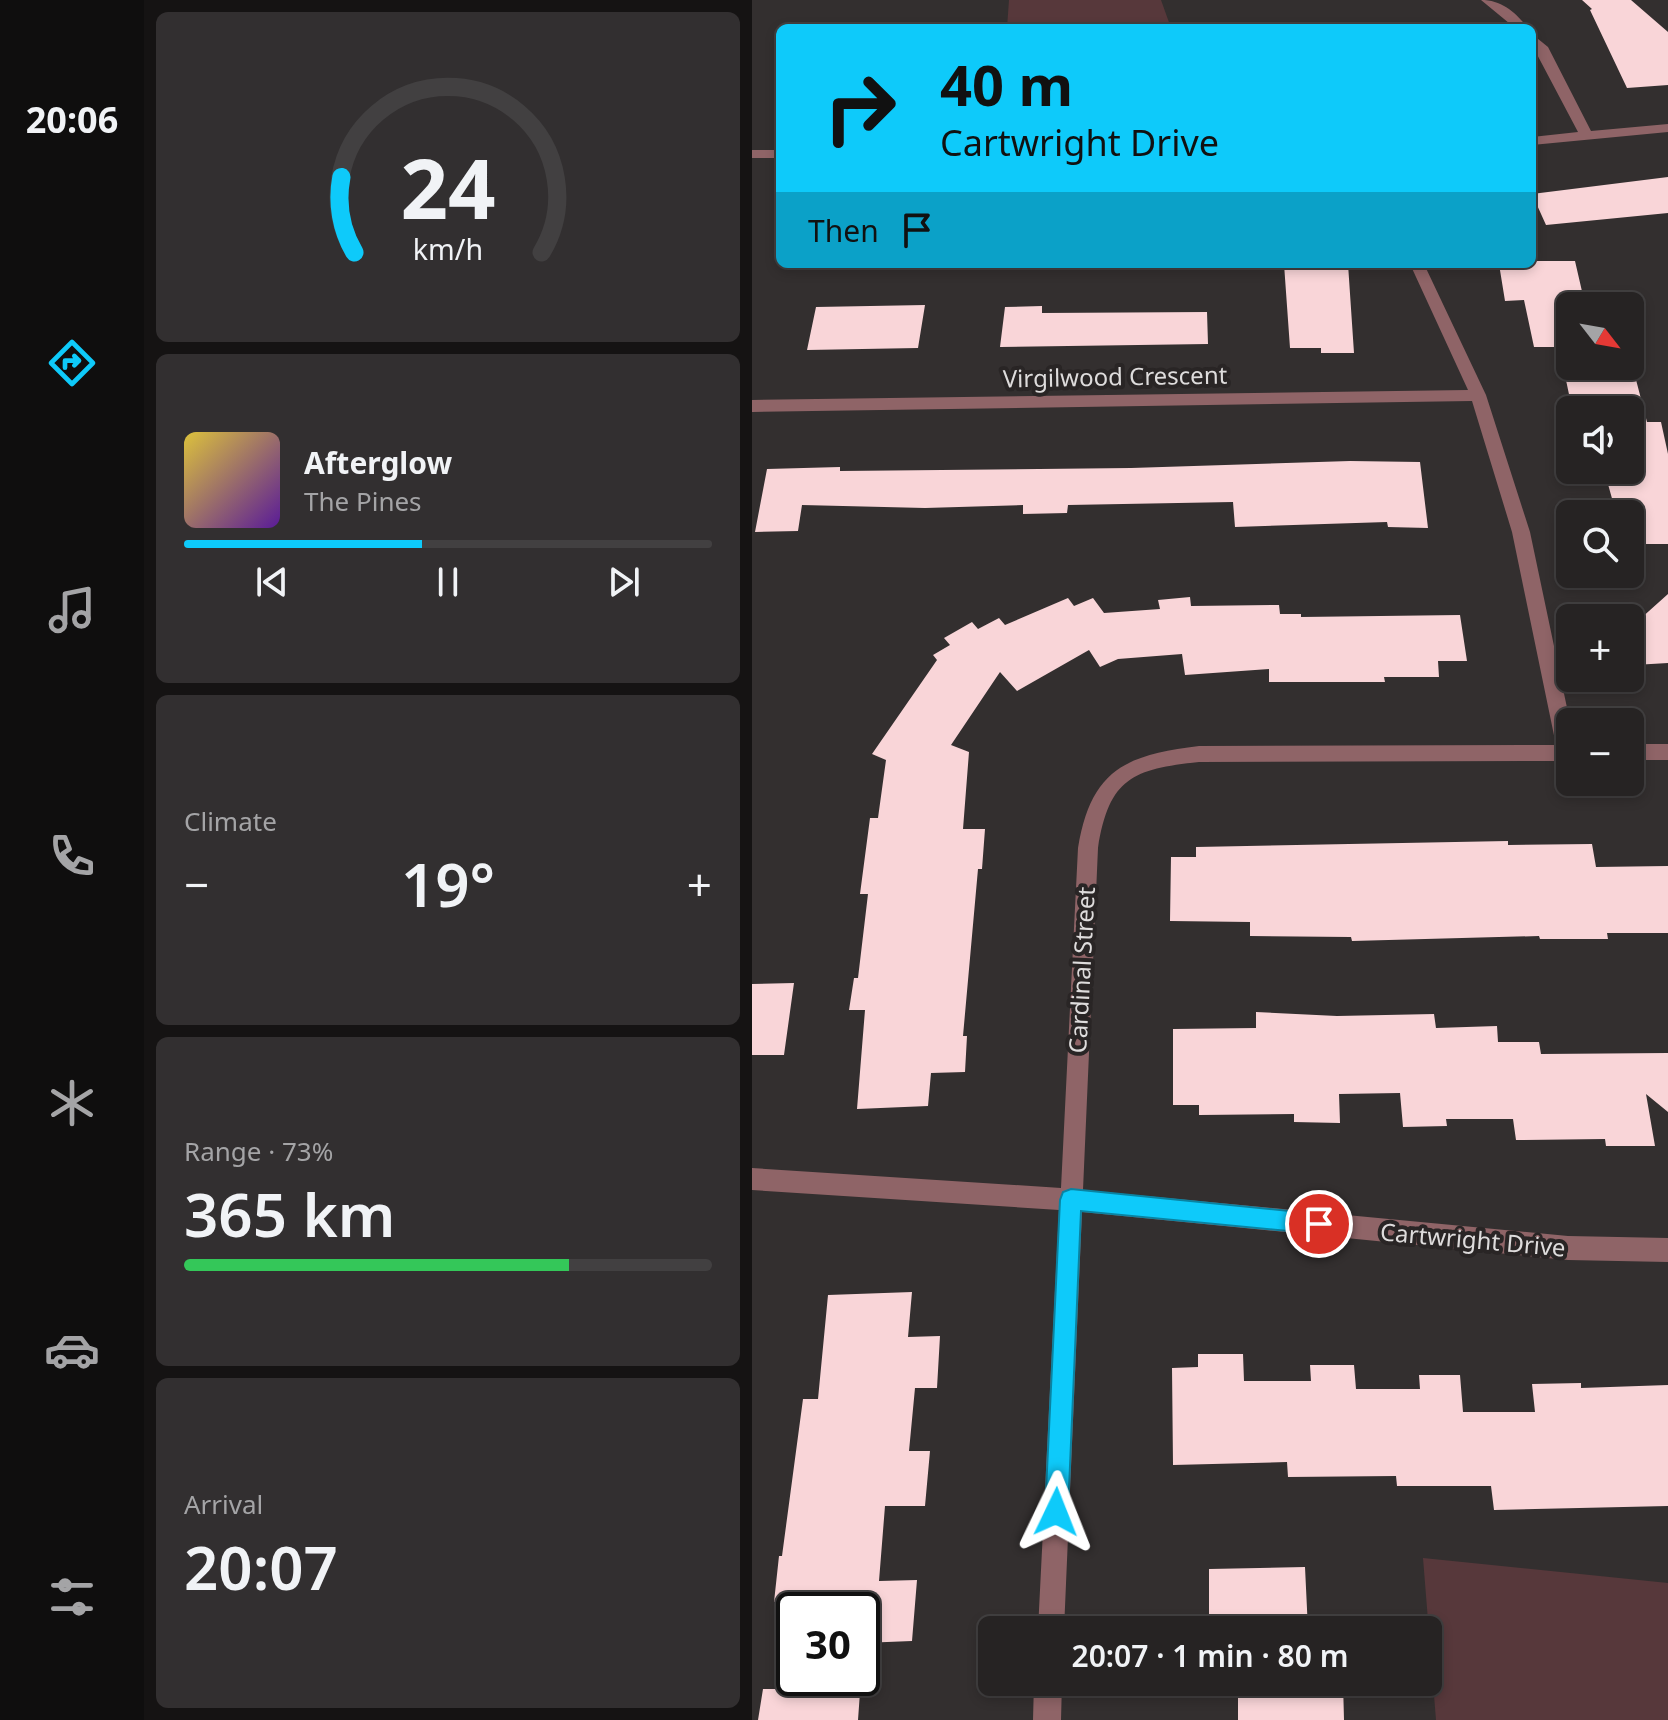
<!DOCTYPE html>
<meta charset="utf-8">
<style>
body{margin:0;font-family:"Noto Sans",sans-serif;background:#322f30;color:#f1f3f6;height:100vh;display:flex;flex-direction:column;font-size:30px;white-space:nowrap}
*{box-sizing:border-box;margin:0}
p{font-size:26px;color:#a4a4a6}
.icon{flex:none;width:44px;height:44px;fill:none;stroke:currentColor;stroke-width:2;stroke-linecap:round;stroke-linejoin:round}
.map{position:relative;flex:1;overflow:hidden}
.panel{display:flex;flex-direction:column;gap:12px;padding:12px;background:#151313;width:608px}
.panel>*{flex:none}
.top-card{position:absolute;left:24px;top:24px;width:760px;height:244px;border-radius:12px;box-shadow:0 4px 12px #0003,0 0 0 2px #424041;background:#0ecafa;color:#111;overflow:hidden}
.needle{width:52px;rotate:121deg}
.controls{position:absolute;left:804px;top:292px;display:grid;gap:16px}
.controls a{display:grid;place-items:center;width:88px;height:88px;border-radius:12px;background:#262323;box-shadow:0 4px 12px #0003,0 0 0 2px #424041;font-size:40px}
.speed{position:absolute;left:24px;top:1592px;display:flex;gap:16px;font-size:40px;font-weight:700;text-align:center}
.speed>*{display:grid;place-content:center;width:104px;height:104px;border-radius:50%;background:#262323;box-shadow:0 4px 12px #0003,0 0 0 2px #424041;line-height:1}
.speed .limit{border:4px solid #111;border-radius:12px;background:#fff;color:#111}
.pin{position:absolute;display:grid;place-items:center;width:68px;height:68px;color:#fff;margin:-34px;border:4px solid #fff;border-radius:50%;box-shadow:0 2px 8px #0007}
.me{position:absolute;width:88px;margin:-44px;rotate:2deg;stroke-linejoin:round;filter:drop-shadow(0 0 6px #0008)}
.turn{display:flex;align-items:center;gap:28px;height:168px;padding:0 32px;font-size:36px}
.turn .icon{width:104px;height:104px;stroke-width:2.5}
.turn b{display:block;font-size:56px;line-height:68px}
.then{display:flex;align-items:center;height:76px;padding:0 32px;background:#0003;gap:16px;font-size:30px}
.big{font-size:60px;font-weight:600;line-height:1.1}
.panel .card{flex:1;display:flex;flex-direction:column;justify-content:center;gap:12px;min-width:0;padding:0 28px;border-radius:12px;background:#322f30}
.panel .dial{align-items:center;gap:0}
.dial svg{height:208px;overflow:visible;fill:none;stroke:#424041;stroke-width:7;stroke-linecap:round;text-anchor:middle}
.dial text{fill:#f1f3f6;stroke:none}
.song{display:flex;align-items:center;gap:24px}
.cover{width:96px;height:96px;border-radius:12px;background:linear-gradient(135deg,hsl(50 70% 55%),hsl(270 70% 35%))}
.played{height:8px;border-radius:4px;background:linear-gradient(90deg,#0ecafa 45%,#424041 45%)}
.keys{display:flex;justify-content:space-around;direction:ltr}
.heat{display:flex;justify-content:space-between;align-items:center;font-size:44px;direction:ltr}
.charge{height:12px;border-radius:6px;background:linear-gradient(90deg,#34c759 73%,#424041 0)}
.trip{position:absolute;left:226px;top:1616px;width:464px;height:80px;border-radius:12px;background:#262323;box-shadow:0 4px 12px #0003,0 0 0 2px #424041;font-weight:600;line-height:80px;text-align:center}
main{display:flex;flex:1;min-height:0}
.menu{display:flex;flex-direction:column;width:144px;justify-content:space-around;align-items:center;background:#0f0e0e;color:#a4a4a6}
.menu .icon{width:56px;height:56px}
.menu .selected{color:#0ecafa}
.menu b{font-size:36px;color:#f1f3f6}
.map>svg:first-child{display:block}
.green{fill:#57383b}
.building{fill:#f9d5d8}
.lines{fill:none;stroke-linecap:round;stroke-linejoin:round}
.minor{fill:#8f6467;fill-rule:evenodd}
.route{fill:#0ecafa;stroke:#0983a2;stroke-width:2}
.labels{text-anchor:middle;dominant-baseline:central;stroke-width:8;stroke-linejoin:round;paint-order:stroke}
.street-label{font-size:24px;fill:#dedcdc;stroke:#292525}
</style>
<main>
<nav class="menu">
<b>20:06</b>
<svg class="icon selected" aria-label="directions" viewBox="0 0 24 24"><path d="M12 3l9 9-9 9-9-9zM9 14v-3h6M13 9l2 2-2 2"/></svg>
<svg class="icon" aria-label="music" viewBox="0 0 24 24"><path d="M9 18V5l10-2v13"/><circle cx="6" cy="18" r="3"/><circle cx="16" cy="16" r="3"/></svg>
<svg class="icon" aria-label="phone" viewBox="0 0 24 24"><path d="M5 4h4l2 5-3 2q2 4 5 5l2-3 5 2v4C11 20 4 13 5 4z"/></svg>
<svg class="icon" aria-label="climate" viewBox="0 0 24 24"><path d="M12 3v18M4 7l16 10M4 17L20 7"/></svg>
<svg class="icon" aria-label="car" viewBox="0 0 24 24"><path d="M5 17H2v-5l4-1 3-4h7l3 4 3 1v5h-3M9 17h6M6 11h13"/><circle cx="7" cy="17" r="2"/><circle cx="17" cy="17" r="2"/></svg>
<svg class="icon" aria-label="filters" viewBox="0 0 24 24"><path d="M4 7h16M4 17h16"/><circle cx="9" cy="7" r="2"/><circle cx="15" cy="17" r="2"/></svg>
</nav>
<section class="panel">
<div class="card dial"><svg viewBox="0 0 100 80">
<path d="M14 69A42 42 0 1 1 86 69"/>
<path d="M14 69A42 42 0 0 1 9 40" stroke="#0ecafa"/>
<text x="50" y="56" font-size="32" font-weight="700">24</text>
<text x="50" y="72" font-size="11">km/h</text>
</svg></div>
<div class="card">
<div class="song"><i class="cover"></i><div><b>Afterglow</b><p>The Pines</p></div></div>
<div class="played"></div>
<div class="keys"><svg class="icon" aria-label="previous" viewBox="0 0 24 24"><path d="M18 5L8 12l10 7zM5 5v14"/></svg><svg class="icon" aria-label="pause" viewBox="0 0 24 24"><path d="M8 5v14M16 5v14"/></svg><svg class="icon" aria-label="next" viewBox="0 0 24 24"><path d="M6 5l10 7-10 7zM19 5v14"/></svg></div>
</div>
<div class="card"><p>Climate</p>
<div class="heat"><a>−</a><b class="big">19°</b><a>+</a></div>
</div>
<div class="card"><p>Range · 73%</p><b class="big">365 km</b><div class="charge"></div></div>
<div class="card"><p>Arrival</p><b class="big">20:07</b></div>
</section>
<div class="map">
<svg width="916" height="1720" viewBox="0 0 916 1720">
<rect width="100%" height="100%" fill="#332f2f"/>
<!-- green -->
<path class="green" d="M 257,0 L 409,0 L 419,28 L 255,28 Z
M 671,1558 L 916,1583 L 916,1720 L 684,1720 Z"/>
<!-- building -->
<path class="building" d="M 830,0 L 879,0 L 916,32 L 916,85 L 875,88 L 838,10 L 840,9 Z
M 916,177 L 916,213 L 794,225 L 780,194 Z
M 780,261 L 823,261 L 832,300 L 818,300 L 818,347 L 782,347 L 772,300 L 753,301 L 747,264 L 780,264 Z
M 532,264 L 596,264 L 602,353 L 569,353 L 569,348 L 538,348 Z
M 173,305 L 166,348 L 55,350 L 64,307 Z
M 290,306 L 290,313 L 455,312 L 456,344 L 248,347 L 253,307 Z
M 811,366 L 858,366 L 860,372 L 882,372 L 895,422 L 909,422 L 916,454 L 916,544 L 878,544 L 878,502 L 861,502 L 852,470 L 878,470 L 878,410 L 845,410 L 842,398 L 818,399 Z
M 598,461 L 668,462 L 676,528 L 636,527 L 635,522 L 483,527 L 481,502 L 316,505 L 315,513 L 271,514 L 271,505 L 173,508 L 50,505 L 46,531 L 3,532 L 15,469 L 88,467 L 88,471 L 379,468 Z
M 916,594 L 916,663 L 882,665 L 878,650 L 878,628 Z
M 438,597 L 439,606 L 527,605 L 528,614 L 549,614 L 549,617 L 708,615 L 715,661 L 686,661 L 687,677 L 632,677 L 633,682 L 517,682 L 517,669 L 433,675 L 430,654 L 366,659 L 348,667 L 337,650 L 265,691 L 248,672 L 199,745 L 217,752 L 211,829 L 233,829 L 230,869 L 226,869 L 211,1036 L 215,1036 L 213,1072 L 179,1073 L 176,1106 L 105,1109 L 113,1010 L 97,1010 L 102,978 L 106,978 L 116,894 L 108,894 L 118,818 L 126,818 L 134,760 L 120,754 L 185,660 L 181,655 L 198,645 L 192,638 L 220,622 L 226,629 L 247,618 L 253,625 L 316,598 L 322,606 L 341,598 L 352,613 L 408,609 L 406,600 Z
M 756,841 L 756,845 L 840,844 L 844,867 L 916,866 L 916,933 L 855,933 L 856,939 L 788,939 L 787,936 L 600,941 L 599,937 L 498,936 L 498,922 L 418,921 L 419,857 L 444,857 L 444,847 Z
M 42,983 L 32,1055 L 0,1055 L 0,984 Z
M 504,1012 L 585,1016 L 682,1014 L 684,1028 L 745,1026 L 746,1042 L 787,1042 L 789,1054 L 916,1053 L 916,1112 L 894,1094 L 903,1146 L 854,1146 L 853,1139 L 764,1140 L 761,1119 L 694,1119 L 695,1126 L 651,1127 L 648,1093 L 587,1094 L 588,1123 L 542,1122 L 542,1114 L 447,1115 L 447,1105 L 421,1105 L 421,1029 L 504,1028 Z
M 160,1292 L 156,1337 L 188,1336 L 185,1388 L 163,1388 L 157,1451 L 178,1451 L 173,1506 L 133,1506 L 127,1581 L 165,1580 L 160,1641 L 110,1643 L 110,1610 L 37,1610 L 38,1601 L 22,1602 L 27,1556 L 30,1556 L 51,1399 L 66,1399 L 76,1295 Z
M 446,1354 L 491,1354 L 492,1381 L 559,1381 L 558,1365 L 602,1365 L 604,1389 L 668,1389 L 667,1375 L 708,1375 L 711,1412 L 783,1412 L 780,1384 L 829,1383 L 829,1388 L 916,1385 L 916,1506 L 742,1510 L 739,1486 L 645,1486 L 644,1476 L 536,1477 L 535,1462 L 421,1465 L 420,1368 L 446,1367 Z
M 553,1567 L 556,1630 L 457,1630 L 457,1569 Z
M 28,1678 L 109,1678 L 106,1720 L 6,1720 L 11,1689 L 27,1689 Z
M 486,1682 L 591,1682 L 592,1720 L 486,1720 Z"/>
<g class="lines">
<!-- minor -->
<path class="minor" d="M 729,0 C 750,0 763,12 776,28 L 763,28 Z
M 780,34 L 796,47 L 839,131 L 916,124 L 916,132 L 780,145 L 780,137 L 826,132 L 780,45 Z
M 0,150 L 28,150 L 28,158 L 0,158 Z
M 658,264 L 672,264 L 734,395 L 778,532 L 818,722 L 818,761 L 447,762 C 381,769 357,778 346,848 L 331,1190 L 816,1236 L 916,1238 L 916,1262 L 816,1260 L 330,1212 L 312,1630 L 286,1630 L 307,1210 L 0,1190 L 0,1168 L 309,1188 L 326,848 C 339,770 373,755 447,746 L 804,745 L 760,532 L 720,401 L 0,412 L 0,400 L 716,390 Z
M 878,744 L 916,744 L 916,760 L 878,760 Z
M 282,1682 L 310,1682 L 309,1720 L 281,1720 Z"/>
</g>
<!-- route -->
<path class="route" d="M 319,1189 L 567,1214 L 575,1217 L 578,1224 L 575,1231 L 567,1234 L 329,1211 L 316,1512 L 312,1520 L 304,1523 L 296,1520 L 293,1512 L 308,1200 L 311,1192 Z"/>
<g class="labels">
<!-- street labels -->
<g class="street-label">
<text transform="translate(363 376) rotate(-1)">Virgilwood Crescent</text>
<text transform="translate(329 970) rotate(-87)">Cardinal Street</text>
<text transform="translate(721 1239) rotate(5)">Cartwright Drive</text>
</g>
</g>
</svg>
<div class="controls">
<a><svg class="needle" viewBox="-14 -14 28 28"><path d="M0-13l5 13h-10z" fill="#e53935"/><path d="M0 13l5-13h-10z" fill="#a4a4a6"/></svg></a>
<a><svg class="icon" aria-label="sound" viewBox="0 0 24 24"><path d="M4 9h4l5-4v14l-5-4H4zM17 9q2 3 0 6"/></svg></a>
<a><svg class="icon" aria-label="search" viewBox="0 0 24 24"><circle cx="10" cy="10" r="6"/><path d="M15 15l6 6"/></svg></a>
<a>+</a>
<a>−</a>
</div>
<div class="speed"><div class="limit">30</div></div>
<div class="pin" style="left:567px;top:1224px;background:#d93025"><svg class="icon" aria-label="arrive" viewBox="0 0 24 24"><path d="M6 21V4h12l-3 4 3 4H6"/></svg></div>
<svg class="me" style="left:304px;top:1512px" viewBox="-20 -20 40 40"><path d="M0-17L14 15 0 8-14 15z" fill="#0ecafa" stroke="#fff" stroke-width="4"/></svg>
<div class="trip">20:07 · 1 min · 80 m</div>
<div class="top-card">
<div class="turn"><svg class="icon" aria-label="right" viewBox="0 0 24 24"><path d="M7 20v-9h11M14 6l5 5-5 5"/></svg><div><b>40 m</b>Cartwright Drive</div></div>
<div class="then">Then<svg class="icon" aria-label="arrive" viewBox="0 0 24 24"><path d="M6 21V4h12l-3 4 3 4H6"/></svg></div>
</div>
</div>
</main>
